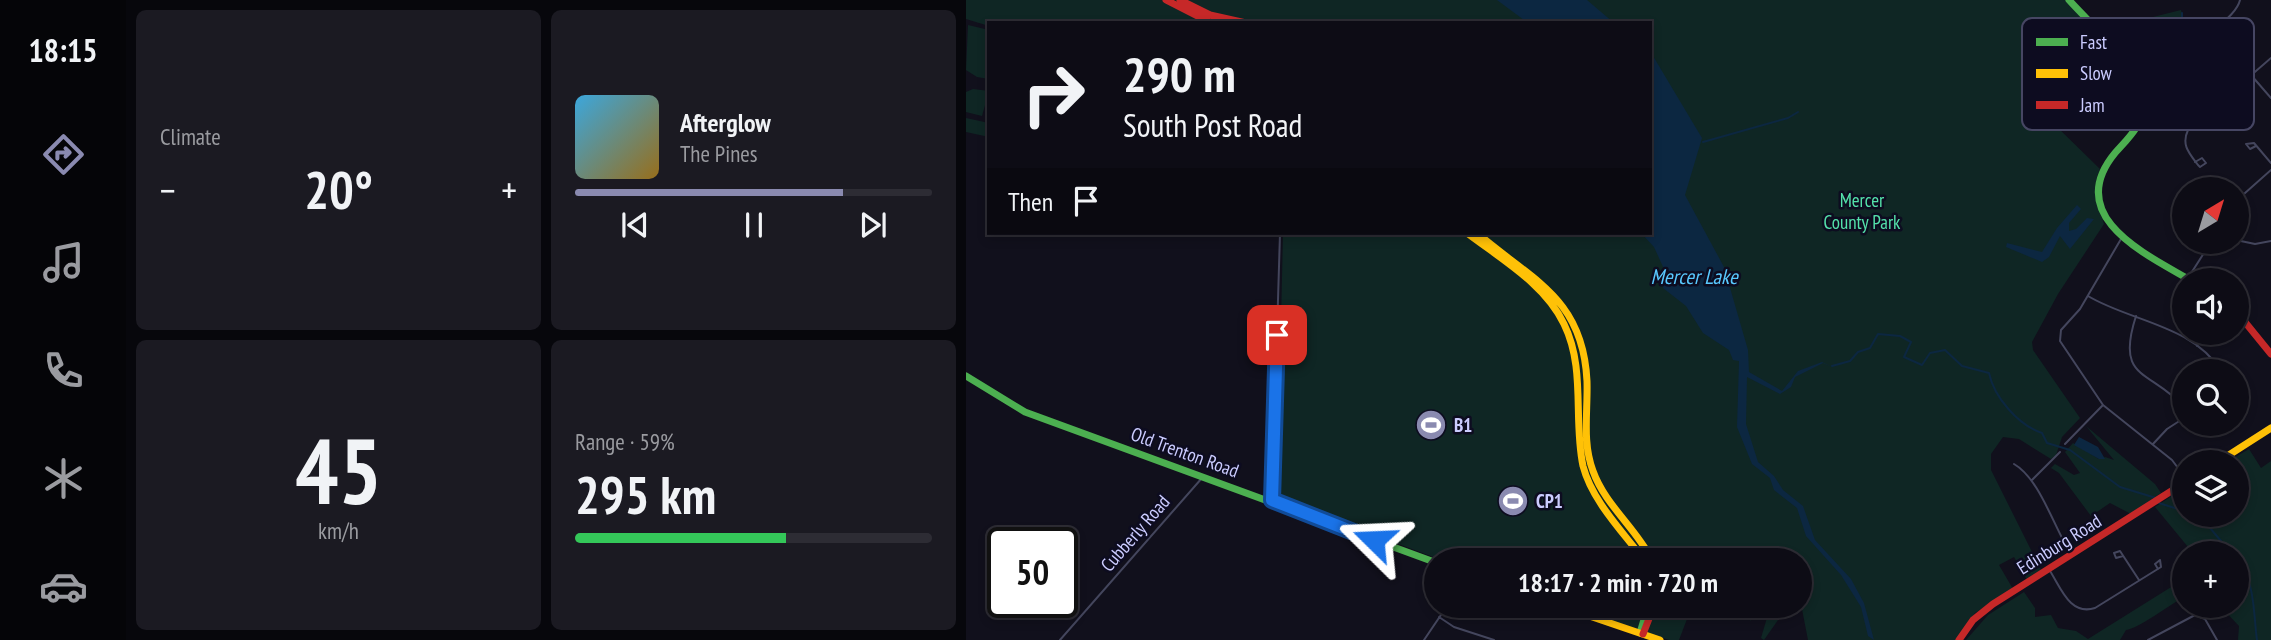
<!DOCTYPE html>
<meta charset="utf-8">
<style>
body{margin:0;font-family:"PT Sans Narrow",sans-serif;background:#1b1a22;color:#f1f3f6;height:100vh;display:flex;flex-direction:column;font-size:26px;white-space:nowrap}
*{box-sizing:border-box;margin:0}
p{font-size:23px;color:#9a9ba0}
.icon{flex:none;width:38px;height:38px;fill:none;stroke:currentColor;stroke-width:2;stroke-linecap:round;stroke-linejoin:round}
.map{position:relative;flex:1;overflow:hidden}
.side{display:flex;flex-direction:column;gap:10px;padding:10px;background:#07070c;width:840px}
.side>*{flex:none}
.guide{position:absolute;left:21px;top:21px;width:665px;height:214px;border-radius:0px;box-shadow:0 4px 10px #0003,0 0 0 2px #2d2c34;background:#0d0c15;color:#f1f3f6;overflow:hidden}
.needle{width:46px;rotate:38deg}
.tools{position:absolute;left:1206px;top:177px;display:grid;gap:14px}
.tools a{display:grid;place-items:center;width:77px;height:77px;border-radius:50%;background:#0d0c15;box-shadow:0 4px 10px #0003,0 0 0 2px #2d2c34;font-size:35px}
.speed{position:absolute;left:21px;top:527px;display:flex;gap:14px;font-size:35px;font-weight:700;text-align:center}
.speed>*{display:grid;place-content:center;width:91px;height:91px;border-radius:50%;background:#0d0c15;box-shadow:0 4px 10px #0003,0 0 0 2px #2d2c34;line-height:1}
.speed .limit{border:4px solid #111;border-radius:10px;background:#fff;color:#111}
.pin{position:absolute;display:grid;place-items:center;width:60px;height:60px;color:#fff;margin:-30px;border-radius:14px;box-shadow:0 4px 10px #0006}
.me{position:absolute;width:77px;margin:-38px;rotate:291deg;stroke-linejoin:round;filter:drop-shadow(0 0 5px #0008)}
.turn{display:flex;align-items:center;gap:24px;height:147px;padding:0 21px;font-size:32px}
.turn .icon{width:91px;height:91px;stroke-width:2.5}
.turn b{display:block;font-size:49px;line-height:60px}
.then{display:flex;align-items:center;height:66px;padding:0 21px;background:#0003;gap:14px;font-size:26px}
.big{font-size:52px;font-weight:800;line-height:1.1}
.side .tile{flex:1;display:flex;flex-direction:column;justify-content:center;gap:10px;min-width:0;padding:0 24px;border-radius:10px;background:#1b1a22}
.side .dial{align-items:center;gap:0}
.dial b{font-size:91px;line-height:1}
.song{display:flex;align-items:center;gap:21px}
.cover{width:84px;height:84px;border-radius:10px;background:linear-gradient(135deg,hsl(200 70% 55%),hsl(40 70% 35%))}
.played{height:7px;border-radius:4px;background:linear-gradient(90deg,#8a8ab0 75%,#2d2c34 75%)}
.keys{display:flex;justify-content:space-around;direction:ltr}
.heat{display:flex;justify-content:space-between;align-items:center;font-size:38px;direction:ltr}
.charge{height:10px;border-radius:5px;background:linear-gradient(90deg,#34c759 59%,#2d2c34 0)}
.side .tiles{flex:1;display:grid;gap:10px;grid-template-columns:repeat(2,1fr)}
.trip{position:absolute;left:458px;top:548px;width:388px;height:70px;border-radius:35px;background:#0d0c15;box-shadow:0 4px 10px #0003,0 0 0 2px #2d2c34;font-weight:800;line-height:70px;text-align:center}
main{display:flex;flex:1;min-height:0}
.menu{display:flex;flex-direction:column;width:126px;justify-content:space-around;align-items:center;background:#050508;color:#9a9ba0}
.menu .icon{width:49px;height:49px}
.menu .selected{color:#8a8ab0}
.menu b{font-size:32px;color:#f1f3f6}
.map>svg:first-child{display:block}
.green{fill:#0f2624}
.water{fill:#0c2741}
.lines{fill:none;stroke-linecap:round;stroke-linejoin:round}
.stream{stroke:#0c2741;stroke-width:2}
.street{stroke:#44465d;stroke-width:2}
.fast{stroke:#4caf50;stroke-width:7}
.slow{stroke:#ffc107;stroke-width:7}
.jam{stroke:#c62828;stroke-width:7}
.route-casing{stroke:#114b97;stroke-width:18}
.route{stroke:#1a73e8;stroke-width:12}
.labels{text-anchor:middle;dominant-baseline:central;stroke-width:5;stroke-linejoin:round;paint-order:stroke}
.park-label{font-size:19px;fill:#54e2ab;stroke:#0d0c20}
.poi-label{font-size:19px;font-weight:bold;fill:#cbccff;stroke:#0d0c20;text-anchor:start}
.street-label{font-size:19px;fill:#cbccff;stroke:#0d0c20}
.water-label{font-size:21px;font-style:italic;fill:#59c9ff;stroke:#0d0c20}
.key{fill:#0d0c20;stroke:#464663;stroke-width:2}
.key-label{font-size:19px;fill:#cbccff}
</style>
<main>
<nav class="menu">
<b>18:15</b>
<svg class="icon selected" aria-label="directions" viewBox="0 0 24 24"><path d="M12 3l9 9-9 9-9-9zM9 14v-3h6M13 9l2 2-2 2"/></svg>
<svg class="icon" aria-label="music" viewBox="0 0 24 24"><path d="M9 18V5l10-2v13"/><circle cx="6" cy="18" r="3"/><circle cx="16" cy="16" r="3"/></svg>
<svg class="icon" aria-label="phone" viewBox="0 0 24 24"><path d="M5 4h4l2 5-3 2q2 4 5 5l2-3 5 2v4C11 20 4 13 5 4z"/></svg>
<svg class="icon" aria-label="climate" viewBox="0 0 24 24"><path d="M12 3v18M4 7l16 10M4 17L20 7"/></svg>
<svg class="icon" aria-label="car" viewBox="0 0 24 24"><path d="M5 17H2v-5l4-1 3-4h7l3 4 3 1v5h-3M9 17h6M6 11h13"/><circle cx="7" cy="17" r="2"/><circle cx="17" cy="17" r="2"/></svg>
</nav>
<section class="side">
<div class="tiles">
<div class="tile"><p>Climate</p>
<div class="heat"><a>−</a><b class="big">20°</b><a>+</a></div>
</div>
<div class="tile">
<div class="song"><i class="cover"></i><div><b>Afterglow</b><p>The Pines</p></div></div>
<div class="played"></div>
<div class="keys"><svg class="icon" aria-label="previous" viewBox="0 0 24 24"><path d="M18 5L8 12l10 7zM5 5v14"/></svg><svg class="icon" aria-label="pause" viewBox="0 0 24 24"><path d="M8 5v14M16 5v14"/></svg><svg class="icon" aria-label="next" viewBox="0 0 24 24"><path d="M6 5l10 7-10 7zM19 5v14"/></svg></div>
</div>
<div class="tile dial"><b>45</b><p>km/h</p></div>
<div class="tile"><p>Range · 59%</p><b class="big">295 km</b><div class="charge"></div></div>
</div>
</section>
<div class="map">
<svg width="1305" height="640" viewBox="0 0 1305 640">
<rect width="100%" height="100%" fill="#11101c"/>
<!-- green -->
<path class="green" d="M 0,0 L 1103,0 L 1153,60 C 1128,79 1111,103 1087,123 L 1134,169 C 1125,189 1132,204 1138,224 L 1092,294 L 1066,342 L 1067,350 L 1114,418 L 1096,437 L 1090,455 L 1085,459 L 1053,439 L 1037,437 L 1025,454 L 1025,470 L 1075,570 L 1061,580 L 1048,557 L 1033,565 L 1047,589 L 1009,613 L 991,640 L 842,640 L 835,604 L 835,560 L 475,560 L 311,498 L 317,233 L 684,233 L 684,23 L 23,23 L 23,26 L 0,19 Z
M 1215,10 L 1218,22 L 1213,34 L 1191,57 L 1167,33 L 1163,23 Z
M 2,25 L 23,30 L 23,79 L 11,77 L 0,70 Z
M 7,89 L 23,91 L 16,116 L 0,112 L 0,92 Z
M 0,118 L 23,123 L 23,137 L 0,132 Z
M 1120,426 L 1189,484 L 1195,493 L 1165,514 L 1144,503 L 1125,516 L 1093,473 L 1085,468 L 1089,464 L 1108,475 L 1114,473 L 1099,452 L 1107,443 L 1133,459 L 1139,457 L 1148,460 Z
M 1283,449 L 1295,468 L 1305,461 L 1305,640 L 1272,640 L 1273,626 L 1254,606 L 1270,606 L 1270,553 L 1227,553 L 1189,507 L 1218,488 L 1218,514 L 1270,514 L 1270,462 L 1261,462 Z
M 1218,579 L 1218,597 C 1203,605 1172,629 1160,630 L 1154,640 L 1000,640 L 1022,615 L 1058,592 L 1069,608 L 1069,617 L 1085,615 L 1092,628 L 1110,631 L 1122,639 Z
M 602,606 L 726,606 L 713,640 L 703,640 Z
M 790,606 L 817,606 L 812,620 L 798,640 L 795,638 L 803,611 L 799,609 L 784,621 Z"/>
<!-- water -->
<path class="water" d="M 531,0 L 621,0 L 648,23 L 562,23 Z
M 684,51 L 736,138 L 719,195 L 758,267 L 782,350 L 783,372 L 816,391 L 832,371 L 856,362 L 866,367 L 857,363 L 829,377 L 825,387 L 814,394 L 781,377 L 780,424 L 792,462 L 808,476 L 817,490 L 837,506 L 849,540 L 885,579 L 898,603 L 908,640 L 902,636 L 895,607 L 875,575 L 840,536 L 831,508 L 808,490 L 804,478 L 786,464 L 771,427 L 773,361 L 767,360 L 763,350 L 737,333 L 720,306 L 697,288 L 698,269 L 688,247 L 675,233 L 684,233 Z
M 1111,205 L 1115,209 L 1103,223 L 1103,231 L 1110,229 L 1121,218 L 1128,219 L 1104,249 L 1094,236 L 1083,257 L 1076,262 L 1040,247 L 1041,243 L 1076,252 L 1091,228 Z
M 1113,437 L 1132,447 L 1139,459 L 1133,459 L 1108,445 Z"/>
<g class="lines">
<!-- stream -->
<path class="stream" d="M 1164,24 C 1179,30 1203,31 1216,21 L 1216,13
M 737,142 L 822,118 L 832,112
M 866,366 L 884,361 L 892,352 L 904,348 L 912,334 L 934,336 L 945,342 L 938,357 L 956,365 L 964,353 L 979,350 L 996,366 L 1023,373 C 1028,397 1052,425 1076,433 L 1081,443 L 1104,450 L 1154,487 L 1190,498
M 1193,503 L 1218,511
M 1228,514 L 1234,516 L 1265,553
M 1270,559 C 1290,582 1287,612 1291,640"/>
<!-- street -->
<path class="street" d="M 1285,75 L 1305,98
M 1257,97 C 1248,87 1234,76 1229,63 C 1220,42 1269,22 1274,0
M 1290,146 L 1284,149 L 1280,144 L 1288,143 L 1305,163
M 1229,162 L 1236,158 L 1240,163 L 1234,167 L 1232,165 C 1223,153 1215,145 1222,130 L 1305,58
M 1270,201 L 1305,170
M 1155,239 L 1114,309 L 1095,330 L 1094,341 L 1137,405 L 1206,460 L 1218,476
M 1270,240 L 1289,244 L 1305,241
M 1222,278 L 1245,242
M 1122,296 C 1163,321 1227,325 1255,371
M 1170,316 C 1149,381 1184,369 1218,407
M 1231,346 L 1241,332
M 1099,444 L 1137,405
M 1187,444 L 1201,429 L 1218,418
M 1048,464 C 1074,479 1088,528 1105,554
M 1066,480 L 1094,452
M 306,500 L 314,233
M 1157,556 L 1150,558 L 1148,553 L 1154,551 L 1173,580
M 1084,571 C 1095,588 1104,616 1129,608 L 1195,567 L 1194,560 L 1189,564 L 1192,569
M 473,617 L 488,627 L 528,640
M 94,640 L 236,478
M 458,640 L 481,606
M 1182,640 L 1229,615 L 1239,619 L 1251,640"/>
<!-- fast -->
<path class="fast" d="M 1103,0 C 1128,28 1172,64 1176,103 C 1178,125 1162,138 1149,153 C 1097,216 1179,254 1224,280
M 0,376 L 59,412 L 471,563
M 674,633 L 682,606"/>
<!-- slow -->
<path class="slow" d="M 501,233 C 535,259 579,284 598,324 C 620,369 607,419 617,466 C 626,501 657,532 678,560
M 511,233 C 565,280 617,297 621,381 C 622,411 616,442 627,471 C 639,505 670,528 686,560
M 1252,462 L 1305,428
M 594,606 L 694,640"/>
<!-- jam -->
<path class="jam" d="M 200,0 L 245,23
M 214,0 L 244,15 L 280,23
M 1270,311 L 1305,354
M 677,634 L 688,606
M 993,640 L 1007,620 L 1027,604 L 1218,483"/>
</g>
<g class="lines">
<!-- route casing -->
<g class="route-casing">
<path id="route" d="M 311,335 L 306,500 L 408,540"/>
</g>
<!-- route -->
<use href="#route" class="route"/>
</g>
<!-- icons -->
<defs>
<g id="stadium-disc" transform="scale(1.575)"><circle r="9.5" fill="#8a8ab0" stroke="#0d0c20"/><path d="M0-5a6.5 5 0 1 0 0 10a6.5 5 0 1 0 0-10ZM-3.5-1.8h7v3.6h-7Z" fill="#fff"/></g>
</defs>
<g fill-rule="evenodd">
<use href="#stadium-disc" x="465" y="425"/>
<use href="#stadium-disc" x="547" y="501"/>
</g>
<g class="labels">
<!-- park labels -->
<g class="park-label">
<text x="896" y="200">Mercer<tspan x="896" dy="22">County Park</tspan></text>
</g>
<!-- poi labels -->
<g class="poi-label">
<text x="488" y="425">B1</text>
<text x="570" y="501">CP1</text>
</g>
<!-- street labels -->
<g class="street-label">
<text transform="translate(219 452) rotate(20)">Old Trenton Road</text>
<text transform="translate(169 533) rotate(-49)">Cubberly Road</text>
<text transform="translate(1093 544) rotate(-32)">Edinburg Road</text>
</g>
<!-- water labels -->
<g class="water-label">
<text x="728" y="276">Mercer Lake</text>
</g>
</g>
<!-- legend -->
<rect x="1056" y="18" width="232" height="112" rx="10" class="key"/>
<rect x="1070" y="38" width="32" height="8" fill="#4caf50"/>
<rect x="1070" y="69" width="32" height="9" fill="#ffc107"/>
<rect x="1070" y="101" width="32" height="8" fill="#c62828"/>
<g class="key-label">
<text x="1114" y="49">Fast</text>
<text x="1114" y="80">Slow</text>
<text x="1114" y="112">Jam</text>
</g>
</svg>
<div class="tools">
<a><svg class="needle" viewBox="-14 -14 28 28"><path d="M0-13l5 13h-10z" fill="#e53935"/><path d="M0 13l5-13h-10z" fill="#9a9ba0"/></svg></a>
<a><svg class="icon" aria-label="sound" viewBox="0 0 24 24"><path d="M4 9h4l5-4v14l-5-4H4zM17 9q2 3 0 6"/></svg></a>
<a><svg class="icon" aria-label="search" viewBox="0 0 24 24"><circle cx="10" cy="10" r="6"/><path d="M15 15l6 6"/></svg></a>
<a><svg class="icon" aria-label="layers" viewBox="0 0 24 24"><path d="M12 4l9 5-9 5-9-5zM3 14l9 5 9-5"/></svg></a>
<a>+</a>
</div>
<div class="speed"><div class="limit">50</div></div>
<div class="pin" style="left:311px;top:335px;background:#d93025"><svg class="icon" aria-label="arrive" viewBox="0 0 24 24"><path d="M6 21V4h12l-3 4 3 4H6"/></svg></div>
<svg class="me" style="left:408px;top:540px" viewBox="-20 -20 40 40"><path d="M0-17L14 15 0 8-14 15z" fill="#1a73e8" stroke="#fff" stroke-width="4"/></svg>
<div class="trip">18:17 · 2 min · 720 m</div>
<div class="guide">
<div class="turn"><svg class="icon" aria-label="right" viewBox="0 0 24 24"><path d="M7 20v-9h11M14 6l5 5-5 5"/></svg><div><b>290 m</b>South Post Road</div></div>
<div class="then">Then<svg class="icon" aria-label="arrive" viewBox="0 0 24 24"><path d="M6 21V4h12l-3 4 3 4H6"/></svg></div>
</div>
</div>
</main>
